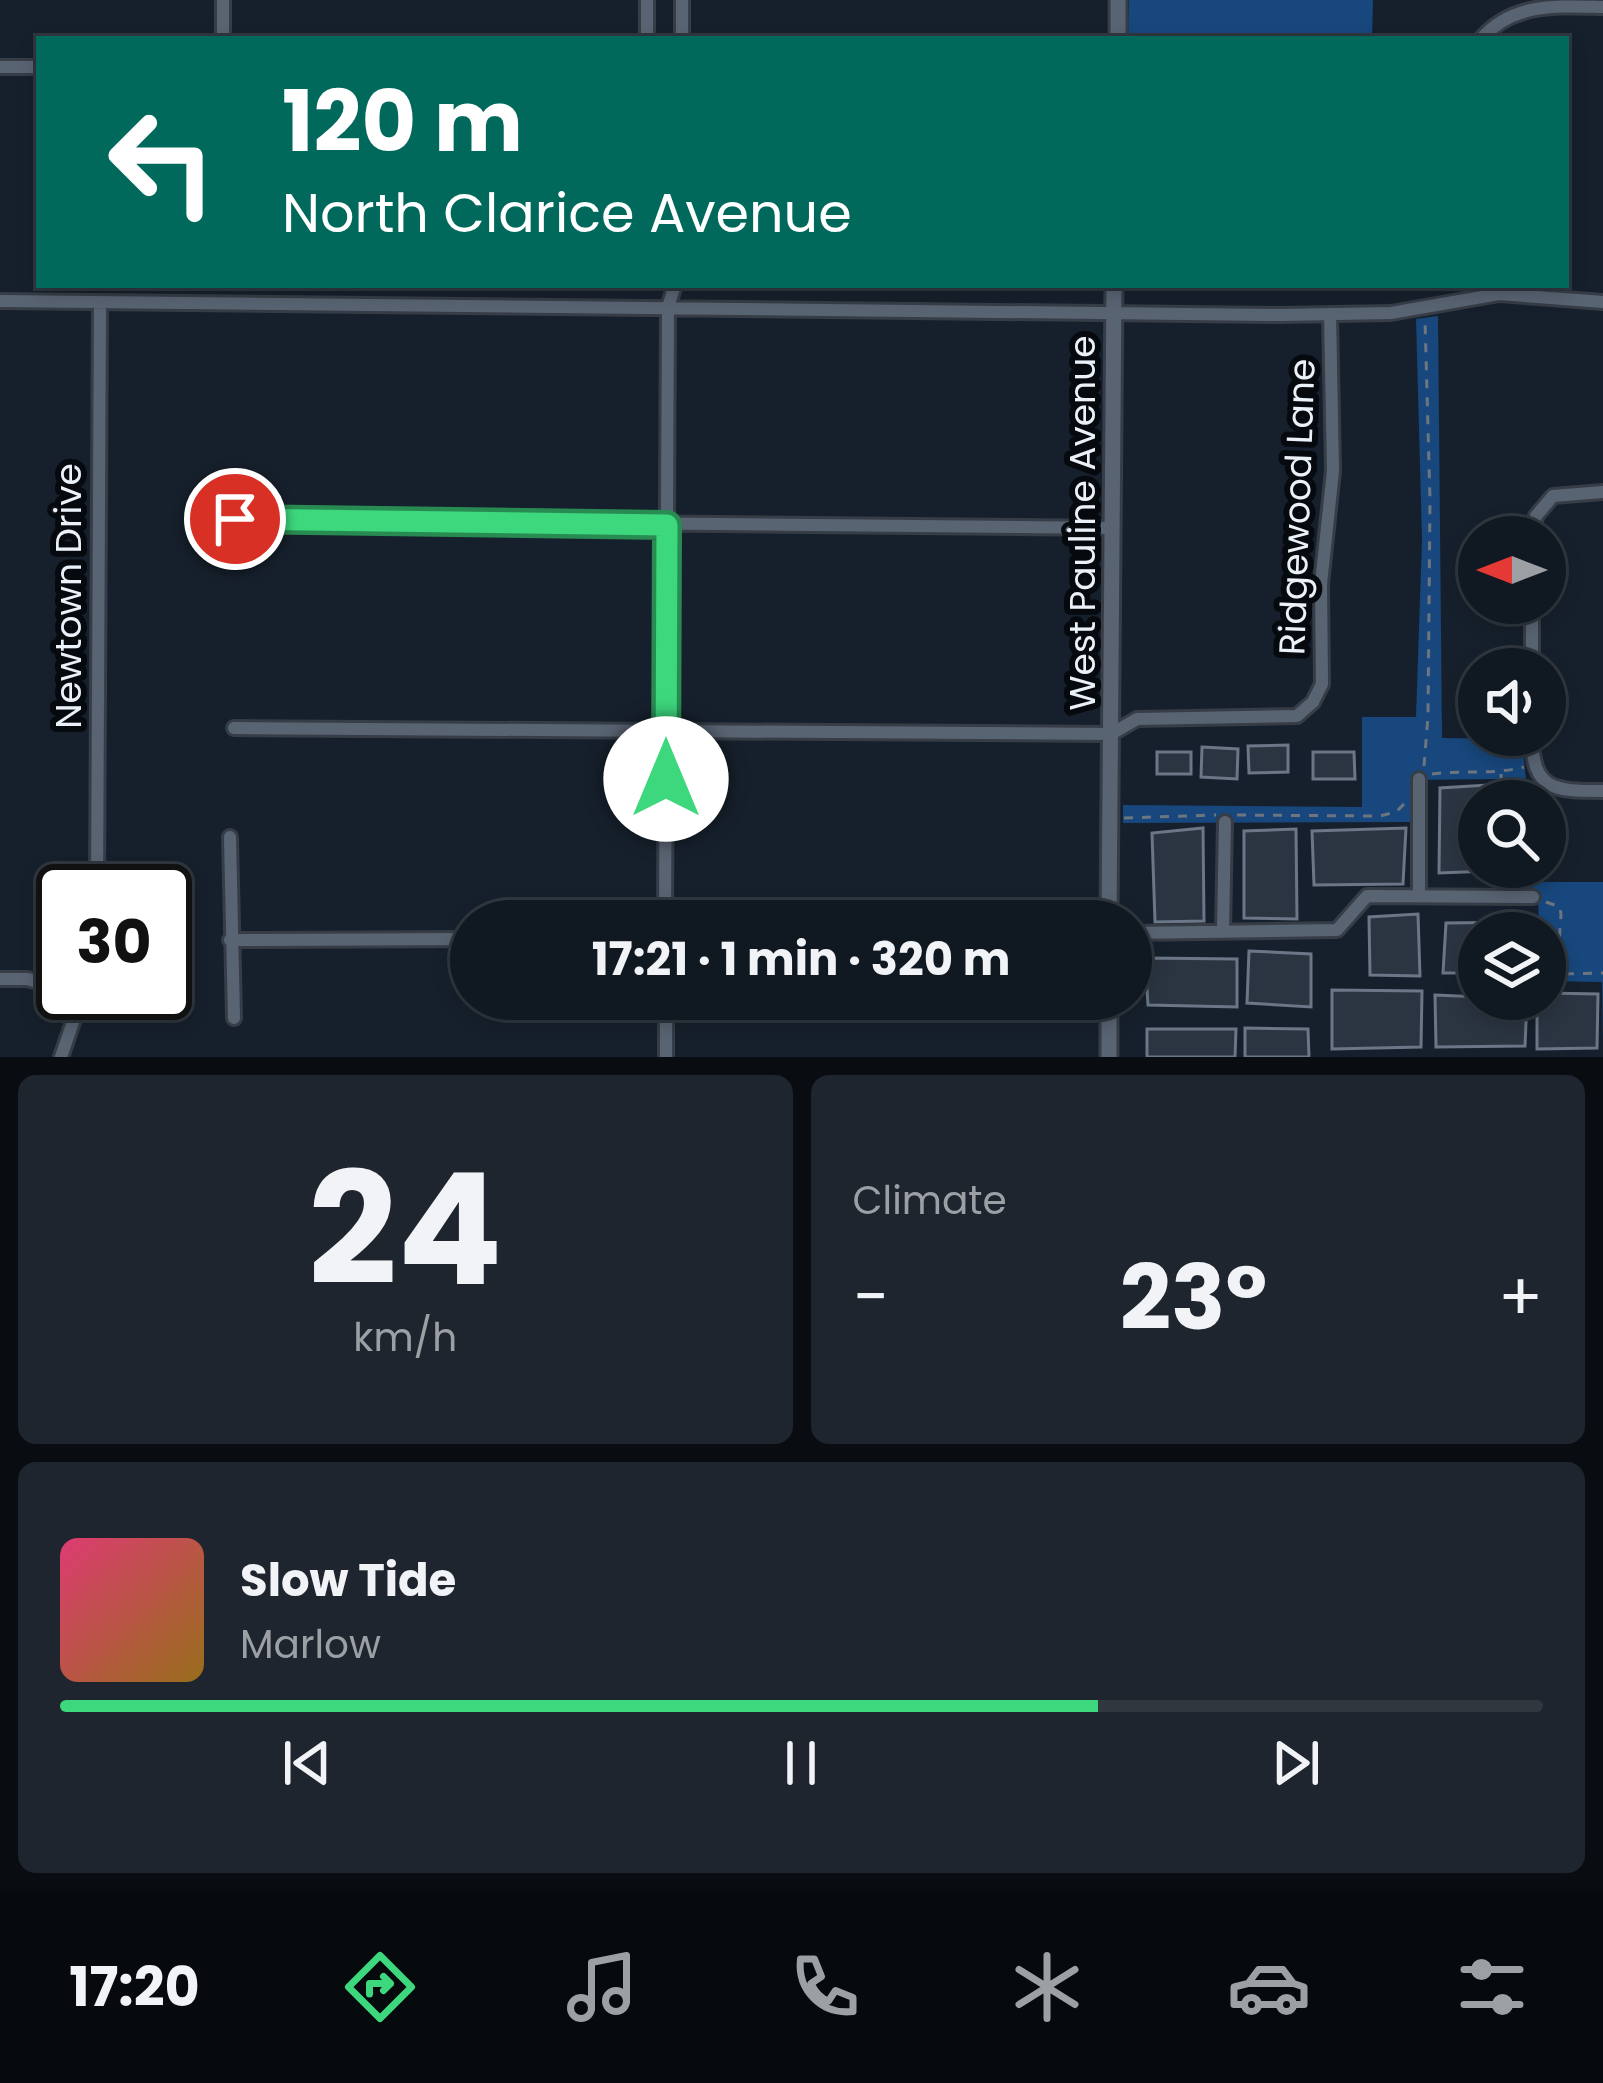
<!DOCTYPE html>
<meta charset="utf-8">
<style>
body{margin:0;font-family:Poppins,sans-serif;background:#1e252e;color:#f1f3f6;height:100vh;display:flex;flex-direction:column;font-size:45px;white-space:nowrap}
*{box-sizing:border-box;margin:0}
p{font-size:39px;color:#9ca0a5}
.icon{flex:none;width:66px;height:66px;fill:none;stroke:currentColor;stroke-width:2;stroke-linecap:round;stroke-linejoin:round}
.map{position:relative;height:1057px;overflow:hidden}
.drawer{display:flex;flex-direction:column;gap:18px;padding:18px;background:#090d12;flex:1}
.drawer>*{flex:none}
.hud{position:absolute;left:36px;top:36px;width:1533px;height:252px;border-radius:0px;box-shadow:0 6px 18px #0003,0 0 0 3px #30373f;background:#00695c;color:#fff;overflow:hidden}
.needle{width:78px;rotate:270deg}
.tools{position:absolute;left:1458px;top:516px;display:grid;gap:24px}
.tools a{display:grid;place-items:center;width:108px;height:108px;border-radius:50%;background:#101821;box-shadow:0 6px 18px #0003,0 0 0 3px #30373f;font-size:60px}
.speed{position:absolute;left:36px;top:864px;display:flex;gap:24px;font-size:60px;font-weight:700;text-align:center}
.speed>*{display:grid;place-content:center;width:156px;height:156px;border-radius:50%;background:#101821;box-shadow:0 6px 18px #0003,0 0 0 3px #30373f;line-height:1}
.speed .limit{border:6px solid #111;border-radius:18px;background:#fff;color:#111}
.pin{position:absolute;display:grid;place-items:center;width:102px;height:102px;color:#fff;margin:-51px;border:6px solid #fff;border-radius:50%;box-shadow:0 3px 12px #0007}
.me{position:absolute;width:132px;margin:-66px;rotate:0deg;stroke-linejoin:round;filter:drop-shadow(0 0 9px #0008)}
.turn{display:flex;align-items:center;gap:42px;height:252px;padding:0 48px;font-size:54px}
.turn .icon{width:156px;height:156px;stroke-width:2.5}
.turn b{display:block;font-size:84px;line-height:102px}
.big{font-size:90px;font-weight:700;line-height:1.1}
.drawer .widget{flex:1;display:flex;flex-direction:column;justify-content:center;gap:18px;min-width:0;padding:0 42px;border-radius:18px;background:#1e252e}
.drawer .dial{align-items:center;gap:0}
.dial b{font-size:156px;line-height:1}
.song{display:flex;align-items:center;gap:36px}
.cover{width:144px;height:144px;border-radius:18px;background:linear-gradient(135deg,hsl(340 70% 55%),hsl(40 70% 35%))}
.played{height:12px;border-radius:6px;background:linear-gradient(90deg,#3dd77e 70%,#30373f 70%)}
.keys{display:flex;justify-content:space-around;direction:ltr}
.heat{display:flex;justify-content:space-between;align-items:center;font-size:66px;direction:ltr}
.drawer .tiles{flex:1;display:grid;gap:18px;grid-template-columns:1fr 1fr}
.widget:last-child{grid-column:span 2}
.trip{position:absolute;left:450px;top:900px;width:702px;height:120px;border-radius:60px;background:#101821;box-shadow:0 6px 18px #0003,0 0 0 3px #30373f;font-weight:700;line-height:120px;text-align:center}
.tab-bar{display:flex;height:192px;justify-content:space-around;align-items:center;background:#060a0d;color:#9ca0a5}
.tab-bar .icon{width:84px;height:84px}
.tab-bar .selected{color:#3dd77e}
.tab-bar b{font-size:54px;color:#f1f3f6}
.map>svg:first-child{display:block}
.green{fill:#17477c}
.building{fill:#2b3542;stroke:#6b7786;stroke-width:3}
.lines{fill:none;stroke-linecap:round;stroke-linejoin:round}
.minor-casing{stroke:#363d46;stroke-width:18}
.tertiary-casing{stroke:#363d46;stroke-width:21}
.path{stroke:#6d7680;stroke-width:3;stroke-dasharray:9 9;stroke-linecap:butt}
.minor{stroke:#596473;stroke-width:12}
.tertiary{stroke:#596473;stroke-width:15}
.route-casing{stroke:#288c52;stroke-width:30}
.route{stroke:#3dd77e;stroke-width:21}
.labels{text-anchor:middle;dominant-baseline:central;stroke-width:12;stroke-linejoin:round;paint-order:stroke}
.street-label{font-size:36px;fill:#eaf1f9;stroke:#060a0f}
</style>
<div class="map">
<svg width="1603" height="1057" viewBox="0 0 1603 1057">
<rect width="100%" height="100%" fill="#16202c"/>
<!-- green -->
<path class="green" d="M 1129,0 L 1373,0 L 1372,39 L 1128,39 Z
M 1438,316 L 1442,738 L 1522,739 L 1528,801 L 1498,801 L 1497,779 L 1411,780 L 1410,822 L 1123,823 L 1123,805 L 1362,807 L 1362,717 L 1416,717 L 1422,539 L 1416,319 Z
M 1498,867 L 1529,867 L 1530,882 L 1603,882 L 1603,1044 L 1602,982 L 1545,981 L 1545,933 L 1539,933 L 1538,892 L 1498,891 Z"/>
<!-- building -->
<path class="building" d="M 1288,745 L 1288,772 L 1249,773 L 1248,746 Z
M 1202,747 L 1238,749 L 1237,779 L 1201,777 Z
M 1157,752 L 1191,752 L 1191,774 L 1157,774 Z
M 1313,752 L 1354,752 L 1355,779 L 1313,779 Z
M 1487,785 L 1487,801 L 1479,801 L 1479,867 L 1489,867 L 1490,871 L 1439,873 L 1440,788 Z
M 1203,828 L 1204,921 L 1155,922 L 1152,833 Z
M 1406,828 L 1403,884 L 1314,885 L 1312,831 Z
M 1296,829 L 1297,919 L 1244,918 L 1244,831 Z
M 1418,914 L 1420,976 L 1370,975 L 1369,917 Z
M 1533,922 L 1533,933 L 1479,933 L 1479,973 L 1443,973 L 1446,923 Z
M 1249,951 L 1311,954 L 1311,1007 L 1247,1003 Z
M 1145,958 L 1237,959 L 1237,1007 L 1148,1005 Z
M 1332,990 L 1422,991 L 1421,1047 L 1332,1049 Z
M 1545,993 L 1598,994 L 1597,1048 L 1537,1049 L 1537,999 L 1545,999 Z
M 1435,995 L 1527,999 L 1525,1046 L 1436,1047 Z
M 1245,1028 L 1308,1029 L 1309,1057 L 1245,1057 Z
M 1147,1029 L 1236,1029 L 1235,1057 L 1147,1057 Z"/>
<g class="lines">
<!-- minor casing -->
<g class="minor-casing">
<path id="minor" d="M 647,0 L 647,39
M 223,39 L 223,0
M 682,39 L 682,0
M 1481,39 C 1513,2 1558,6 1603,7
M 0,67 L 39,67
M 0,301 L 1281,315 L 1391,313 L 1499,294 L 1603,302
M 235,519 L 1111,528
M 1532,537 L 1536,516 L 1553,496 L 1603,492
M 1532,603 L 1532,669
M 234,728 L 1111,734 L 1137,719 L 1297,716 L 1313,702 L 1322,684 L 1321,584 L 1333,471 L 1330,314
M 1532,735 C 1532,791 1554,791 1603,791
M 230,837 L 234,1018
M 97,891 L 100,302
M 1419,896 L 1419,779
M 665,921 L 668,307 L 675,285
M 1223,931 L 1225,822
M 1131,933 L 1337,930 L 1367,896 L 1533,897
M 230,940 L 471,939
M 0,979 L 28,979 L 63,991
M 666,999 L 666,1057
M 61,1057 L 83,993"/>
</g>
<!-- tertiary casing -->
<g class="tertiary-casing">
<path id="tertiary" d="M 1118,39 L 1118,0
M 1109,921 L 1114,285
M 1109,1057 L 1109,999"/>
</g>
<!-- path -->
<path class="path" d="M 1424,766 L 1428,716 L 1430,500 L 1425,320
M 1432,774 C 1463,770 1493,775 1524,767
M 1501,774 L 1502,801
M 1237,815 L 1380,816 L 1396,812 L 1404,804
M 1124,818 L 1216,815
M 1503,867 L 1503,883
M 1546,902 L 1560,907 L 1561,915 L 1557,974 L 1603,973"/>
<!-- minor -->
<use href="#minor" class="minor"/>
<!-- tertiary -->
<use href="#tertiary" class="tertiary"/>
</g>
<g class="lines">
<!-- route casing -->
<g class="route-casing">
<path id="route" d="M 235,519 L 667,525 L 666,779"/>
</g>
<!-- route -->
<use href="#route" class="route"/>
</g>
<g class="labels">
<!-- street labels -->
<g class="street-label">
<text transform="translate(1297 507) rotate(-88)">Ridgewood Lane</text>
<text transform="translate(1082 523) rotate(-90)">West Pauline Avenue</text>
<text transform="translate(68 596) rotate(-90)">Newtown Drive</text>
</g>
</g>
</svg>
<div class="tools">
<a><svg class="needle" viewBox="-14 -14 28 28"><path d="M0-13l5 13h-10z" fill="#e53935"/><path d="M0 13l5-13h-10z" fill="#9ca0a5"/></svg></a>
<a><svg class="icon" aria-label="sound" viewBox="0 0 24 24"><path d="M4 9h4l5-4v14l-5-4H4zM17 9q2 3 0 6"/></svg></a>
<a><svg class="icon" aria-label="search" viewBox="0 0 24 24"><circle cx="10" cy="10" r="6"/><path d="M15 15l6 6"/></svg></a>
<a><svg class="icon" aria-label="layers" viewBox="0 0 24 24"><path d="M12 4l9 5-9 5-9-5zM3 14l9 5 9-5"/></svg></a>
</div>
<div class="speed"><div class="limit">30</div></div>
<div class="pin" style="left:235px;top:519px;background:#d93025"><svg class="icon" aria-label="arrive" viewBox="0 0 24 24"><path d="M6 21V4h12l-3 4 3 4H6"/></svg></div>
<svg class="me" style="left:666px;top:779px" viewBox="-20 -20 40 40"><circle r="19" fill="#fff"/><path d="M0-13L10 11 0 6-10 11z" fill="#3dd77e"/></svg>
<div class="trip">17:21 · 1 min · 320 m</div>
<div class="hud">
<div class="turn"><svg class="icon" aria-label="left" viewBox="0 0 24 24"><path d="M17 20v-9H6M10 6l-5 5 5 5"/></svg><div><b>120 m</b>North Clarice Avenue</div></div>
</div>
</div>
<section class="drawer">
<div class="tiles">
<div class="widget dial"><b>24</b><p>km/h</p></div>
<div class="widget"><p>Climate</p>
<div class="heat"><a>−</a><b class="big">23°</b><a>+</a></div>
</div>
<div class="widget">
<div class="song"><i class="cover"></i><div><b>Slow Tide</b><p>Marlow</p></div></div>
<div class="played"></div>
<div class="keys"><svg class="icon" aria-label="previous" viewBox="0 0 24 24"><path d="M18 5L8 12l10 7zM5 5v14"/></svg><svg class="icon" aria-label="pause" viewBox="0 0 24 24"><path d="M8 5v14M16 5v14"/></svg><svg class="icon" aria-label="next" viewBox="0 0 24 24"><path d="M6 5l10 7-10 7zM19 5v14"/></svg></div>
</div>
</div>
</section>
<nav class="tab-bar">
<b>17:20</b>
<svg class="icon selected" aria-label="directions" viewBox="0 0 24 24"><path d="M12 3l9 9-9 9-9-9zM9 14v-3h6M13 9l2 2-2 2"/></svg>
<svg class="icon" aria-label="music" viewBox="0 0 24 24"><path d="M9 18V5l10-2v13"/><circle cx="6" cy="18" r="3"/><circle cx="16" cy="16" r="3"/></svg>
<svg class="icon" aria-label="phone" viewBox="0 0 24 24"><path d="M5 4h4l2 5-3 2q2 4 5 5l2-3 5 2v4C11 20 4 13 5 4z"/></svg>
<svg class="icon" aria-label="climate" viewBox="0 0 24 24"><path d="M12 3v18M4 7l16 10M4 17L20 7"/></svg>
<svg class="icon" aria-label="car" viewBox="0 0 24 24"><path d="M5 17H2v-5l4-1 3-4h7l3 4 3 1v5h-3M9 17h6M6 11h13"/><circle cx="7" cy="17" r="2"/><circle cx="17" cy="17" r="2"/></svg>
<svg class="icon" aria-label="filters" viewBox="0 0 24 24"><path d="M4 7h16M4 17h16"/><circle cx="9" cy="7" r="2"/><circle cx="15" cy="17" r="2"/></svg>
</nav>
